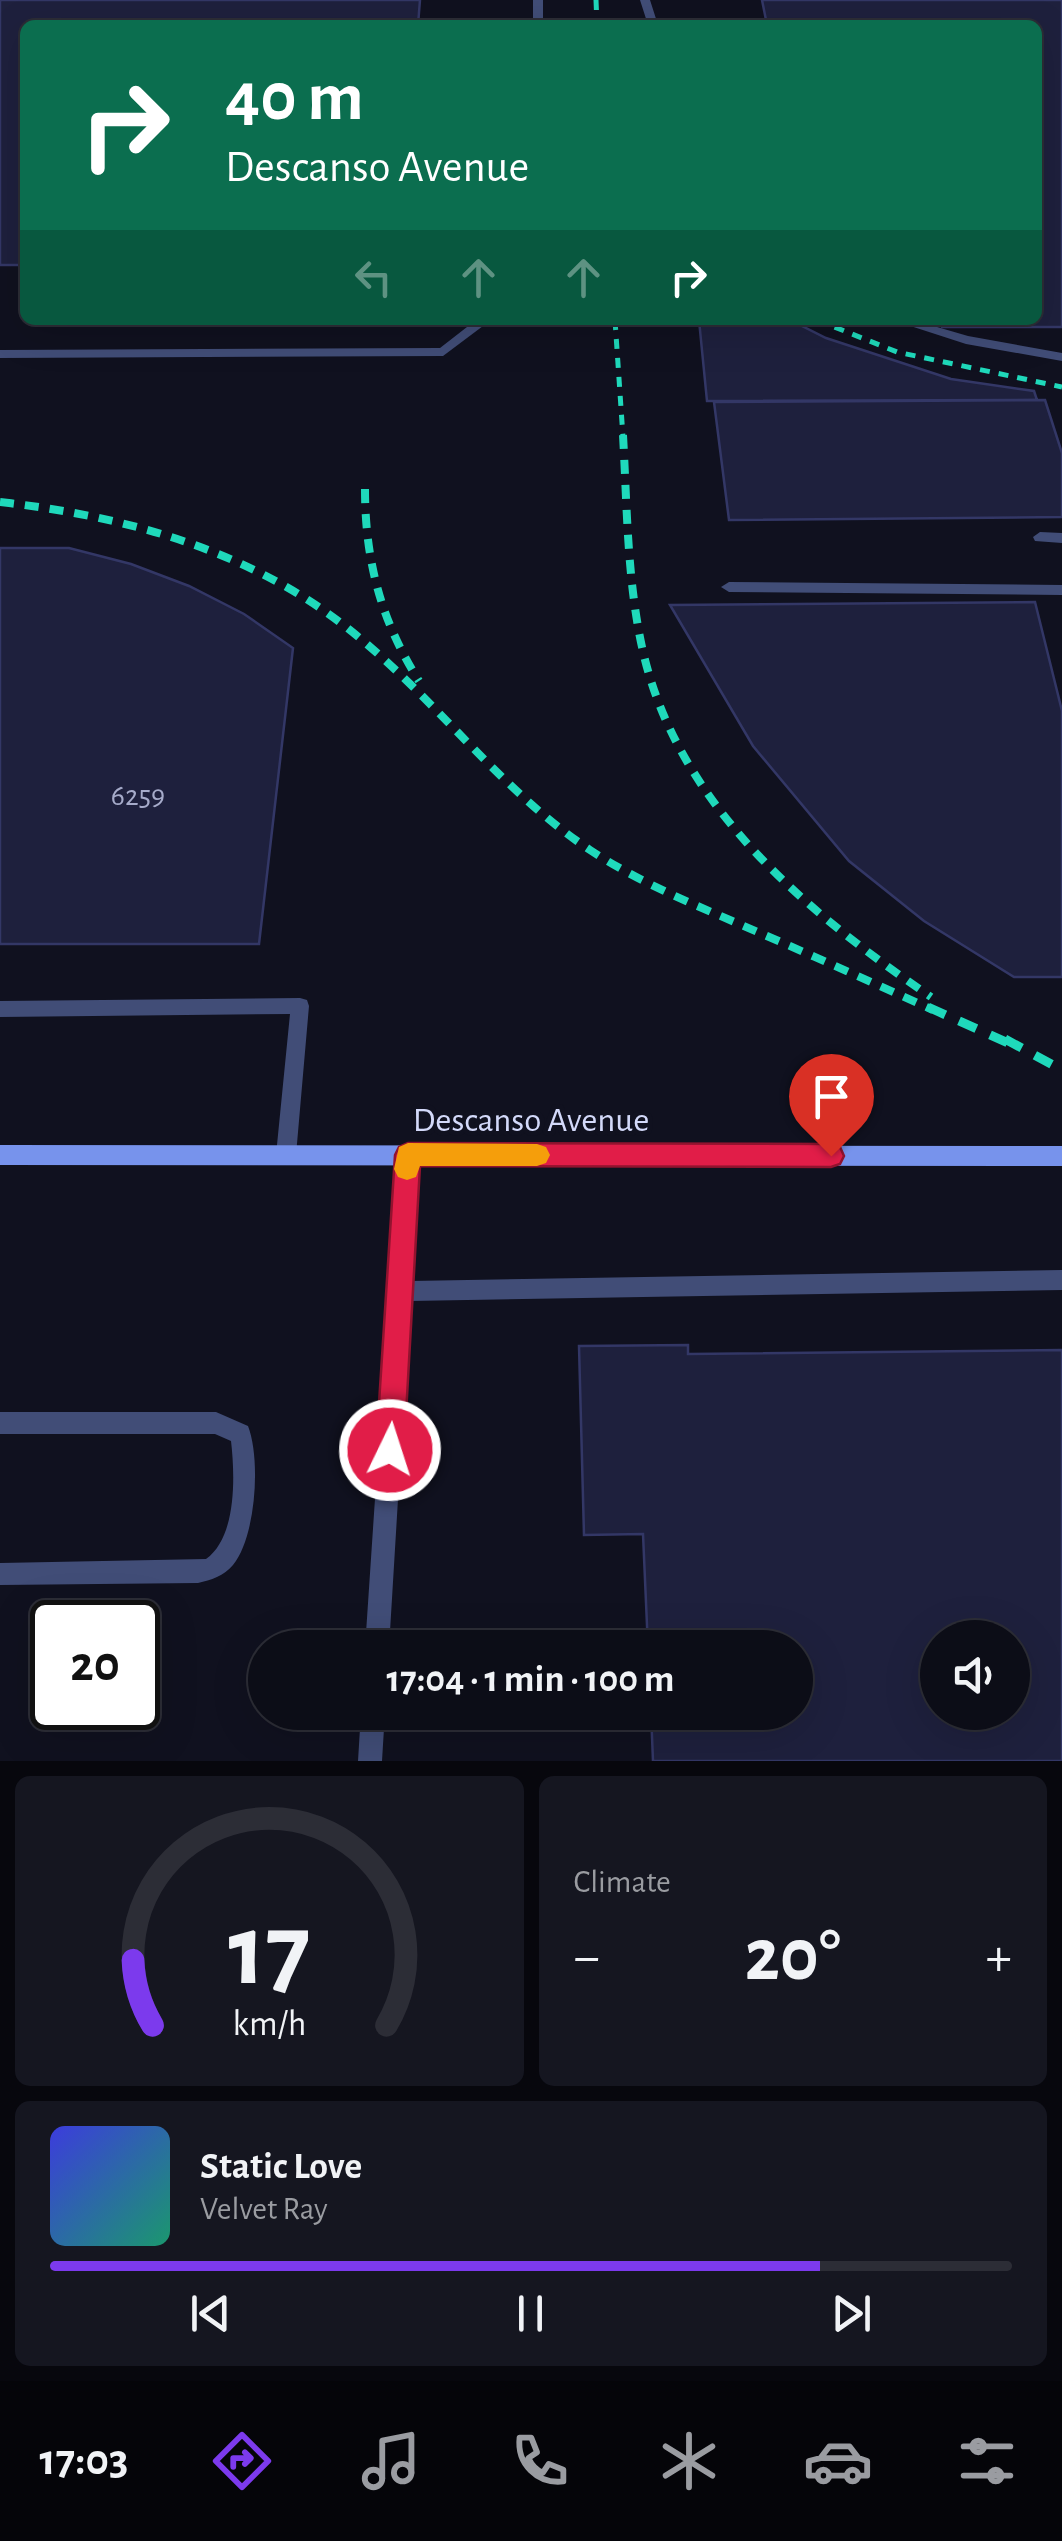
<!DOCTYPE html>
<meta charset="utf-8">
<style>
body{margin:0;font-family:"Alegreya Sans",sans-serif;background:#151620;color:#f1f3f6;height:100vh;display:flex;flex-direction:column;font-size:38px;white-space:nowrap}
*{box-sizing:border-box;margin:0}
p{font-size:32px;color:#9a9ca1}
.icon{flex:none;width:55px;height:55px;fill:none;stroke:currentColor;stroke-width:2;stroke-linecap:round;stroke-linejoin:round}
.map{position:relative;height:1761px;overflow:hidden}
.details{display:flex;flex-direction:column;gap:15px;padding:15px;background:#07070d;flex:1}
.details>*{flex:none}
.banner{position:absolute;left:20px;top:20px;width:1022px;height:305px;border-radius:15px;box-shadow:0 10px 40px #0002,0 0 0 2px #2c2d36;background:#0b6e4f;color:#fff;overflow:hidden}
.tools{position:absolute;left:920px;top:1620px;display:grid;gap:20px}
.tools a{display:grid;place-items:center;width:110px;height:110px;border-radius:50%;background:#0c0d17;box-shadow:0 10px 40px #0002,0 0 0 2px #2c2d36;font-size:50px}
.speed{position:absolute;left:30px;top:1600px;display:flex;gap:20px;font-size:50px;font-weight:700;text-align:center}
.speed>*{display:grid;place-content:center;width:130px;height:130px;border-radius:50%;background:#0c0d17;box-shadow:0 10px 40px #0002,0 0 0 2px #2c2d36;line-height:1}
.speed .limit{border:5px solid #111;border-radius:15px;background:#fff;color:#111}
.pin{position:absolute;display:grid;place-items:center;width:85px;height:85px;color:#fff;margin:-102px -42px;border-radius:50% 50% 50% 0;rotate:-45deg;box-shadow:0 0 10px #0007}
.pin .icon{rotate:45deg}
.me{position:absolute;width:110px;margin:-55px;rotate:4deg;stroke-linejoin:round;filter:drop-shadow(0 0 8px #0008)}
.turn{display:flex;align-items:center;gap:35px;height:210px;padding:0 40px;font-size:45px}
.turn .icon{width:130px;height:130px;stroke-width:2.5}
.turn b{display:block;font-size:70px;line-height:85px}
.lanes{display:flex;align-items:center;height:95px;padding:0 40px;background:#0003;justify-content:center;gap:50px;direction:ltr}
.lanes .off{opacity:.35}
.big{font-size:75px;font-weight:700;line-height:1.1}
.details .card{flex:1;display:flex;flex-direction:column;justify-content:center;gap:15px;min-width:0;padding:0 35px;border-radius:15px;background:#151620}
.details .dial{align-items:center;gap:0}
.dial svg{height:260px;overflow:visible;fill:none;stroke:#2c2d36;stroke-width:7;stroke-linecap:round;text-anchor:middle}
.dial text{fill:#f1f3f6;stroke:none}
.song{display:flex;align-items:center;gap:30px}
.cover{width:120px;height:120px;border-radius:15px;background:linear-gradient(135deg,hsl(240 70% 55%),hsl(160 70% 35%))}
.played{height:10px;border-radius:5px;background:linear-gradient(90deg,#7c3aed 80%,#2c2d36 80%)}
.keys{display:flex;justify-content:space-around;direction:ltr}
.heat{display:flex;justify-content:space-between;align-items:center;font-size:55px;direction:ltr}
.details .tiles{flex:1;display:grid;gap:15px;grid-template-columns:1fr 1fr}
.card:last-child{grid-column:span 2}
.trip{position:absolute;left:248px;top:1630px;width:565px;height:100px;border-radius:50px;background:#0c0d17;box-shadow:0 10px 40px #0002,0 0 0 2px #2c2d36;font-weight:700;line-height:100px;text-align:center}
.menu{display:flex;height:160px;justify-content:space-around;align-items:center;background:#050509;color:#9a9ca1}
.menu .icon{width:70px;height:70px}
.menu .active{color:#7c3aed}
.menu b{font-size:45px;color:#f1f3f6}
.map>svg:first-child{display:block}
.building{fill:#1e203d;stroke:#333766;stroke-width:2.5;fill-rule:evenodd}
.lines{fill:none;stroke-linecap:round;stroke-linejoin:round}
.lane{fill:#414d77;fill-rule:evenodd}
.secondary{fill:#7793ec;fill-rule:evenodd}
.rail-far2{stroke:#1fd9bb;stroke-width:5;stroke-dasharray:10 9;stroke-linecap:butt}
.rail-far1{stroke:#1fd9bb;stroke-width:8;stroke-dasharray:14 11;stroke-linecap:butt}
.rail{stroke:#1fd9bb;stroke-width:9;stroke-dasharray:19 15;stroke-linecap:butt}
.route{fill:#e11d48;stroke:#92132f;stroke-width:2.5}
.slow{fill:#f59e0b}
.labels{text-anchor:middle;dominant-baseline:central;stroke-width:10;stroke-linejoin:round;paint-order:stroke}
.number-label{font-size:30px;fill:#a6abca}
.street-label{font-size:35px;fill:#d3d9f9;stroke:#10111f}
</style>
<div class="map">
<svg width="1062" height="1761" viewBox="0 0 1062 1761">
<rect width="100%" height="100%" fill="#10111f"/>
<!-- building -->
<path class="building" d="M 0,0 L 420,0 L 418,25 L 25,25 L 25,265 L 0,265 Z
M 762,0 L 1062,0 L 1062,327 L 942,327 L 940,320 L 1038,320 L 1038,25 L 767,25 Z
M 699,320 L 790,320 L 826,338 L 951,379 L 1034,391 L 1037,400 L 707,401 Z
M 1045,400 L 1062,453 L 1062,517 L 729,520 L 714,402 Z
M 0,548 L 69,548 L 131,564 L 189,586 L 244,614 L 293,648 L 259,944 L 0,944 Z
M 1035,602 L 1062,711 L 1062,977 L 1014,977 L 924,921 L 849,861 L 753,746 L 670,605 Z
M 688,1345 L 688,1354 L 1062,1350 L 1062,1761 L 653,1761 L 651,1712 L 795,1712 L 795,1648 L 648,1648 L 643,1534 L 584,1535 L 579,1346 ZM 938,1638 L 1012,1638 L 1012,1712 L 938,1712 Z"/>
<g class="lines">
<!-- lane -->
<path class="lane" d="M 533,0 L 543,0 L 543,25 L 533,25 Z
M 640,0 L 650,0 L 658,25 L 648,25 Z
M 476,320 L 491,320 L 443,356 L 0,358 L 0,350 L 440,348 Z
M 892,320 L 913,320 L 968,336 L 1062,353 L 1062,361 L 966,344 Z
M 1040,532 L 1062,533 L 1062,543 L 1035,541 L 1033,537 Z
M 729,582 L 1062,585 L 1062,595 L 729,592 L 721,587 Z
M 300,998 L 307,1000 L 309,1006 L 296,1155 L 293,1161 L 286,1164 L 279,1161 L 276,1155 L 290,1014 L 0,1017 L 0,1001 Z
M 408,1146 L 415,1149 L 418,1155 L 411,1281 L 1062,1270 L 1062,1290 L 410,1301 L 389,1648 L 365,1648 L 398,1155 L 401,1149 Z
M 0,1412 L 216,1412 L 248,1426 C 261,1459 256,1537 233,1565 C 224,1576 211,1580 198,1583 L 0,1585 L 0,1563 L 206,1559 C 237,1537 235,1475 231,1441 L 215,1434 L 0,1434 Z
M 361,1712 L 385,1712 L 382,1761 L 358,1761 Z"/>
<!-- secondary -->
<path class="secondary" d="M 0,1145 L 1062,1146 L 1062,1166 L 0,1165 Z"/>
<!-- rail-far2 -->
<path class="rail-far2" d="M 596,0 L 597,25
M 615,320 L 623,437
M 817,320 L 897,352 L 1062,387"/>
<!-- rail-far1 -->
<path class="rail-far1" d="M 623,435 C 627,505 627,578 642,647 C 676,804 805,911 931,997
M 365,489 C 365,560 381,621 419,681
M 0,502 C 131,517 260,553 362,640 C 442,707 503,792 590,850 C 643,885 703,908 760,933 C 818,958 876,984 933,1010"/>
<!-- rail -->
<path class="rail" d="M 928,1007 L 1017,1047
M 1005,1039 L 1062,1070"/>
</g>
<!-- route -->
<path class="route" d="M 408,1143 L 831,1144 L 840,1147 L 844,1156 L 840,1164 L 831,1167 L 420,1166 L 404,1450 L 400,1460 L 390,1464 L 380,1460 L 376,1450 L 395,1155 L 399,1147 Z"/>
<!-- slow -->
<path class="slow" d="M 408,1143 L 537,1144 L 546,1147 L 550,1155 L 546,1163 L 537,1166 L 420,1166 L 416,1177 L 407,1180 L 398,1177 L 394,1169 L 399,1147 Z"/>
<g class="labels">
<!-- number labels -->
<g class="number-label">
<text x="138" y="796">6259</text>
</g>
<!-- street labels -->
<g class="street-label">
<text x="531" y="1120">Descanso Avenue</text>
</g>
</g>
</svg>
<div class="tools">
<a><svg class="icon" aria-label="sound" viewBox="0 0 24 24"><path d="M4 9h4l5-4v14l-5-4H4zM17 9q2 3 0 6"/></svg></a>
</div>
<div class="speed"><div class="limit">20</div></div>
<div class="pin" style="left:831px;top:1156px;background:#d93025"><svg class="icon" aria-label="arrive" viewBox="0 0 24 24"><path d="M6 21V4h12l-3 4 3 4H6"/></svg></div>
<svg class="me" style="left:390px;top:1450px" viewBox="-20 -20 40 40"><circle r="17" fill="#e11d48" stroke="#fff" stroke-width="3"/><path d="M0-11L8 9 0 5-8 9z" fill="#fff"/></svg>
<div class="trip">17:04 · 1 min · 100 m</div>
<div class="banner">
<div class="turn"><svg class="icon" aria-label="right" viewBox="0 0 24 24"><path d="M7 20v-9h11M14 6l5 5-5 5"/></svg><div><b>40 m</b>Descanso Avenue</div></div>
<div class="lanes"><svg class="icon off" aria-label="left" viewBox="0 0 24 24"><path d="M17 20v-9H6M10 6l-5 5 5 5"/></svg><svg class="icon off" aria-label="ahead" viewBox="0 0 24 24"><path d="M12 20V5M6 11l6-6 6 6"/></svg><svg class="icon off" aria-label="ahead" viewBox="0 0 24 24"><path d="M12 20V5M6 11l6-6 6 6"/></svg><svg class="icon" aria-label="right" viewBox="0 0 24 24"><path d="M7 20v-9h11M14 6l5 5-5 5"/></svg></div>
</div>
</div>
<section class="details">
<div class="tiles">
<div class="card dial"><svg viewBox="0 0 100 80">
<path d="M14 69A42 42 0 1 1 86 69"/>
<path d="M14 69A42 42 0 0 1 8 49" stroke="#7c3aed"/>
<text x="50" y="56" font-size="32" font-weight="700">17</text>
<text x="50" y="72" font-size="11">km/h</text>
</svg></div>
<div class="card"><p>Climate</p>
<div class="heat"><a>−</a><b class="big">20°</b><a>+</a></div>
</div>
<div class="card">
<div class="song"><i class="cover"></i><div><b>Static Love</b><p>Velvet Ray</p></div></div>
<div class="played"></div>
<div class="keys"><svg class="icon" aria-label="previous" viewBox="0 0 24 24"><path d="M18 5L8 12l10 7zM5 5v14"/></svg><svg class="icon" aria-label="pause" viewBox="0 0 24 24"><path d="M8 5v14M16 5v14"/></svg><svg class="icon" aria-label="next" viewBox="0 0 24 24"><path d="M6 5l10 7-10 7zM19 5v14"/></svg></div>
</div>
</div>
</section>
<nav class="menu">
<b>17:03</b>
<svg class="icon active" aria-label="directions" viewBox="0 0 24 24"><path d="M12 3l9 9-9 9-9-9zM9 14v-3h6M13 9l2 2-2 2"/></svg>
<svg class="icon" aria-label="music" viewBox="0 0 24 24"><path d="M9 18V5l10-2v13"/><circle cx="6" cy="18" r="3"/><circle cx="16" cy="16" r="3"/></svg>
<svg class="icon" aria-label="phone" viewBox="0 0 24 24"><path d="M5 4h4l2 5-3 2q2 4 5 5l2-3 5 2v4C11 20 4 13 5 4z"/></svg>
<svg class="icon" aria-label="climate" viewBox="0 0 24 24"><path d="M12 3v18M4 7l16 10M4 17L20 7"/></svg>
<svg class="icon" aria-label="car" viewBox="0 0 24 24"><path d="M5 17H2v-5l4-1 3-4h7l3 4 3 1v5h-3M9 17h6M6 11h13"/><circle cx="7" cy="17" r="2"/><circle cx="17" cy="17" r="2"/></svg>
<svg class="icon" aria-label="filters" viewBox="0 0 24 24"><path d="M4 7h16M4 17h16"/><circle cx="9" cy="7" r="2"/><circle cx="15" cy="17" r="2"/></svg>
</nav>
